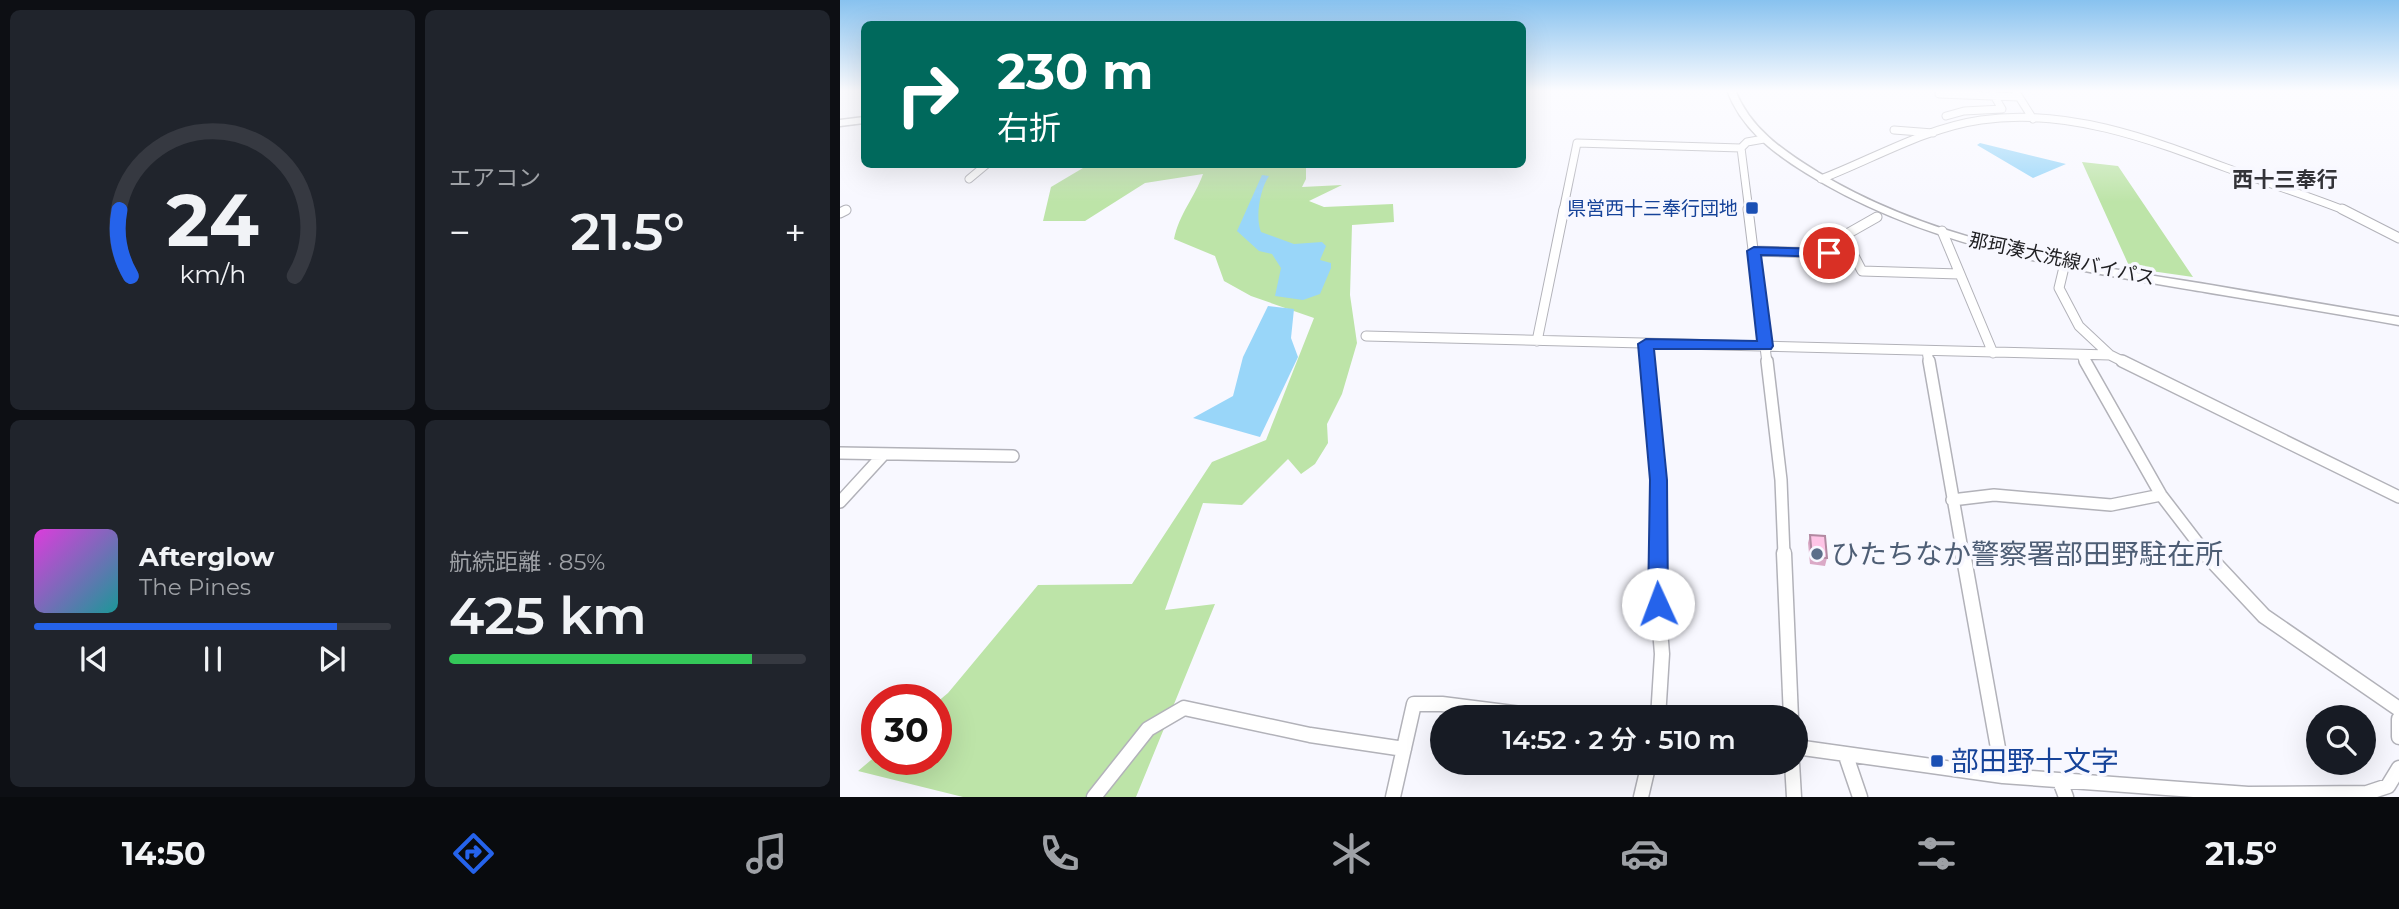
<!DOCTYPE html>
<html lang="ja">
<meta charset="utf-8">
<style>
body{margin:0;font-family:Montserrat,"Noto Sans JP",sans-serif;background:#20242c;color:#f1f3f6;height:100vh;display:flex;flex-direction:column;font-size:26px;white-space:nowrap}
*{box-sizing:border-box;margin:0}
p{font-size:23px;color:#9ea1a6}
.icon{flex:none;width:38px;height:38px;fill:none;stroke:currentColor;stroke-width:2;stroke-linecap:round;stroke-linejoin:round}
.map{position:relative;flex:1;overflow:hidden}
.drawer{display:flex;flex-direction:column;gap:10px;padding:10px;background:#0d0f14;width:840px}
.drawer>*{flex:none}
.hud{position:absolute;left:21px;top:21px;width:665px;height:147px;border-radius:10px;box-shadow:0 7px 28px #0002;background:#00695c;color:#fff;overflow:hidden}
.buttons{position:absolute;left:1466px;top:705px;display:grid;gap:14px}
.buttons a{display:grid;place-items:center;width:70px;height:70px;border-radius:50%;background:#171b24;box-shadow:0 7px 28px #0002;font-size:35px}
.speed{position:absolute;left:21px;top:684px;display:flex;gap:14px;font-size:35px;font-weight:700;text-align:center}
.speed>*{display:grid;place-content:center;width:91px;height:91px;border-radius:50%;background:#171b24;box-shadow:0 7px 28px #0002;line-height:1}
.speed .limit{border:10px solid #d22;background:#fff;color:#111}
.pin{position:absolute;display:grid;place-items:center;width:60px;height:60px;color:#fff;margin:-30px;border:4px solid #fff;border-radius:50%;box-shadow:0 2px 7px #0007}
.me{position:absolute;width:77px;margin:-38px;rotate:358deg;stroke-linejoin:round;filter:drop-shadow(0 0 5px #0008)}
.turn{display:flex;align-items:center;gap:24px;height:147px;padding:0 21px;font-size:32px}
.turn .icon{width:91px;height:91px;stroke-width:2.5}
.turn b{display:block;font-size:49px;line-height:60px}
.big{font-size:52px;font-weight:600;line-height:1.1}
.drawer .card{flex:1;display:flex;flex-direction:column;justify-content:center;gap:10px;min-width:0;padding:0 24px;border-radius:10px;background:#20242c}
.drawer .dial{align-items:center;gap:0}
.dial svg{height:182px;overflow:visible;fill:none;stroke:#363941;stroke-width:7;stroke-linecap:round;text-anchor:middle}
.dial text{fill:#f1f3f6;stroke:none}
.song{display:flex;align-items:center;gap:21px}
.cover{width:84px;height:84px;border-radius:10px;background:linear-gradient(135deg,hsl(300 70% 55%),hsl(180 70% 35%))}
.played{height:7px;border-radius:4px;background:linear-gradient(90deg,#2563eb 85%,#363941 85%)}
.keys{display:flex;justify-content:space-around;direction:ltr}
.heat{display:flex;justify-content:space-between;align-items:center;font-size:38px;direction:ltr}
.charge{height:10px;border-radius:5px;background:linear-gradient(90deg,#34c759 85%,#363941 0)}
.drawer .tiles{flex:1;display:grid;gap:10px;grid-template-columns:repeat(2,1fr)}
.trip{position:absolute;left:590px;top:705px;width:378px;height:70px;border-radius:35px;background:#171b24;box-shadow:0 7px 28px #0002;font-weight:600;line-height:70px;text-align:center}
.tab-bar{display:flex;height:112px;justify-content:space-around;align-items:center;background:#090b0e;color:#9ea1a6}
.tab-bar .icon{width:49px;height:49px}
.tab-bar .selected{color:#2563eb}
.tab-bar b{font-size:32px;color:#f1f3f6}
main{display:flex;flex:1;min-height:0}
.map>svg:first-child{display:block}
.green{fill:#bde4a8}
.water{fill:#99d6f9}
.lines{fill:none;stroke-linecap:round;stroke-linejoin:round}
.minor-far3-casing{stroke:#b2b2b9;stroke-width:9}
.minor-far2-casing{stroke:#b2b2b9;stroke-width:11}
.minor-far1-casing{stroke:#b2b2b9;stroke-width:14}
.minor-casing{stroke:#b2b2b9;stroke-width:17}
.major-casing{stroke:#b2b2b9;stroke-width:3}
.minor-far3{stroke:#fff;stroke-width:7}
.minor-far2{stroke:#fff;stroke-width:9}
.minor-far1{stroke:#fff;stroke-width:11}
.minor{stroke:#fff;stroke-width:14}
.major{fill:#fff;fill-rule:evenodd}
.wall{fill:#daa9c6}
.building{fill:#fec4e6;stroke:#b289a1;stroke-width:2}
.route{fill:#2563eb;stroke:#184099;stroke-width:2}
.transit-dot{fill:#1a4fb4;stroke:#f8f8ff;stroke-width:2.5}
.service-dot{fill:#5c6f8a;stroke:#f8f8ff;stroke-width:2.5}
.labels{text-anchor:middle;dominant-baseline:central;stroke-width:7;stroke-linejoin:round;paint-order:stroke}
.far-transit-label{font-size:19px;fill:#164399;stroke:#f8f8ff;text-anchor:end}
.far-street-label{font-size:19px;fill:#212124;stroke:#f8f8ff}
.far-quarter-label{font-size:21px;font-weight:bold;fill:#333338;stroke:#f8f8ff}
.near-service-label{font-size:28px;fill:#4e5e75;stroke:#f8f8ff;text-anchor:start}
.near-transit-label{font-size:28px;fill:#164399;stroke:#f8f8ff;text-anchor:start}
</style>
<main>
<section class="drawer">
<div class="tiles">
<div class="card dial"><svg viewBox="0 0 100 80">
<path d="M14 69A42 42 0 1 1 86 69"/>
<path d="M14 69A42 42 0 0 1 9 40" stroke="#2563eb"/>
<text x="50" y="56" font-size="32" font-weight="700">24</text>
<text x="50" y="72" font-size="11">km/h</text>
</svg></div>
<div class="card"><p>エアコン</p>
<div class="heat"><a>−</a><b class="big">21.5°</b><a>+</a></div>
</div>
<div class="card">
<div class="song"><i class="cover"></i><div><b>Afterglow</b><p>The Pines</p></div></div>
<div class="played"></div>
<div class="keys"><svg class="icon" aria-label="previous" viewBox="0 0 24 24"><path d="M18 5L8 12l10 7zM5 5v14"/></svg><svg class="icon" aria-label="pause" viewBox="0 0 24 24"><path d="M8 5v14M16 5v14"/></svg><svg class="icon" aria-label="next" viewBox="0 0 24 24"><path d="M6 5l10 7-10 7zM19 5v14"/></svg></div>
</div>
<div class="card"><p>航続距離 · 85%</p><b class="big">425 km</b><div class="charge"></div></div>
</div>
</section>
<div class="map">
<svg width="1559" height="797" viewBox="0 0 1559 797">
<rect width="100%" height="100%" fill="#f8f8ff"/>
<!-- green -->
<path class="green" d="M 1242,162 L 1278,166 L 1353,277 L 1290,268 Z
M 466,164 L 466,179 L 462,187 L 502,185 L 469,201 L 484,207 L 553,204 L 554,222 L 512,225 L 510,295 L 517,343 L 502,394 L 487,424 L 488,443 L 475,464 L 461,474 L 448,459 L 402,505 L 363,503 L 325,610 L 375,604 L 296,797 L 123,797 L 18,771 L 37,755 L 37,760 L 96,760 L 96,703 L 108,693 L 198,585 L 292,584 L 372,462 L 426,440 L 474,318 L 411,296 L 384,281 L 375,256 L 334,239 C 339,214 355,197 363,174 L 305,183 L 245,221 L 203,221 L 211,187 L 248,165 Z"/>
<!-- water -->
<path class="water" d="M 1140,143 L 1226,164 L 1193,178 L 1137,145 Z
M 422,175 L 429,176 C 420,189 415,217 421,232 L 454,244 L 482,242 L 486,246 L 480,260 L 491,263 L 491,268 L 480,294 L 463,300 L 435,296 L 441,268 L 432,254 L 419,251 L 397,231 Z
M 428,306 L 454,309 L 451,338 L 458,357 L 420,437 L 353,418 L 393,396 L 403,357 Z"/>
<g class="lines">
<!-- minor-far3 casing -->
<g class="minor-far3-casing">
<path id="minor-far3" d="M 1176,92 L 1193,119
M 1099,94 L 1179,97
M 1106,116 L 1124,111 L 1162,109 L 1153,94
M 1054,130 L 1093,133
M 129,179 L 147,164
M 981,179 C 1033,159 1085,128 1141,120 C 1231,107 1317,142 1400,173 C 1436,186 1471,197 1506,211
M 723,211 L 737,143 L 901,148
M 909,211 L 901,148 L 907,142 L 924,139"/>
</g>
<!-- minor-far2 casing -->
<g class="minor-far2-casing">
<path id="minor-far2" d="M 908,209 L 927,363
M 1502,209 L 1559,238
M 0,213 L 6,210
M 1102,231 L 1153,353
M 914,251 L 1013,254 L 1022,271 L 1119,274
M 1013,254 L 1007,234 L 1037,217
M 1225,263 L 1219,288 L 1239,326 L 1270,355
M 526,336 L 1270,355 L 1286,363
M 697,341 L 724,209
M 806,344 L 808,363
M 1087,351 L 1089,363
M 1242,356 L 1246,363"/>
</g>
<!-- minor-far1 casing -->
<g class="minor-far1-casing">
<path id="minor-far1" d="M 808,361 L 819,480 L 817,555
M 927,361 L 941,480 L 944,555
M 1089,361 L 1123,555
M 1245,361 L 1321,495 L 1367,555
M 1282,361 L 1559,497
M 0,453 L 173,456
M 1112,500 L 1154,495 L 1271,505 L 1321,495
M 0,502 L 44,454"/>
</g>
<!-- minor casing -->
<g class="minor-casing">
<path id="minor" d="M 817,553 L 816,579 L 822,654 L 818,718
M 944,553 L 951,718
M 1123,553 L 1163,776
M 1365,553 L 1424,616 L 1559,709
M 1559,719 L 1559,737
M 956,747 L 1163,776 L 1408,794 L 1527,793 L 1548,786 L 1559,768
M 1006,756 L 1020,797
M 952,763 L 954,797
M 1220,781 L 1226,797
M 254,797 L 308,729 L 344,708 L 470,735 L 564,749
M 553,797 L 574,704 L 602,704 L 713,718
M 801,797 L 809,763"/>
</g>
<!-- major casing -->
<g class="major-casing">
<path id="major" d="M 887,90 L 895,90 C 910,128 942,150 976,171 C 1095,244 1235,263 1371,285 C 1433,296 1496,306 1559,317 L 1559,325 C 1494,313 1430,303 1365,292 C 1228,269 1086,248 966,173 C 932,152 901,128 887,90 Z
M 24,117 L 24,123 L 0,126 L 0,120 Z"/>
</g>
<!-- minor-far3 -->
<use href="#minor-far3" class="minor-far3"/>
<!-- minor-far2 -->
<use href="#minor-far2" class="minor-far2"/>
<!-- minor-far1 -->
<use href="#minor-far1" class="minor-far1"/>
<!-- minor -->
<use href="#minor" class="minor"/>
<!-- major -->
<use href="#major" class="major"/>
</g>
<!-- wall -->
<path class="wall" d="M 970,535 L 987,558 L 985,566 L 970,564 L 968,543 Z"/>
<!-- building -->
<path class="building" d="M 970,535 L 985,536 L 987,558 L 972,557 Z"/>
<!-- sky -->
<linearGradient id="sky" x2="0" y2="1"><stop stop-color="#88c2ef"/><stop offset="0.45" stop-color="#fcfcff"/><stop offset="1" stop-color="#fcfcff" stop-opacity="0"/></linearGradient>
<rect width="1559" height="202" fill="url(#sky)"/>
<!-- route -->
<path class="route" d="M 914,247 L 989,249 L 996,253 L 989,257 L 921,255 L 933,346 L 931,349 L 814,349 L 827,480 L 828,604 L 825,610 L 818,612 L 811,610 L 808,604 L 810,480 L 798,344 L 806,339 L 917,341 L 907,251 Z"/>
<!-- markers -->
<g class="transit-dot">
<rect x="905" y="201" width="14" height="14" rx="3.5"/>
<rect x="1090" y="754" width="14" height="14" rx="3.5"/>
</g>
<circle class="service-dot" cx="977" cy="554" r="7"/>
<g class="labels">
<!-- far-transit labels -->
<g class="far-transit-label">
<text x="898" y="208">県営西十三奉行団地</text>
</g>
<!-- far-street labels -->
<g class="far-street-label">
<text transform="translate(1222 259) rotate(12)">那珂湊大洗線バイパス</text>
</g>
<!-- far-quarter labels -->
<g class="far-quarter-label">
<text x="1445" y="179">西十三奉行</text>
</g>
<!-- near-service labels -->
<g class="near-service-label">
<text x="991" y="554">ひたちなか警察署部田野駐在所</text>
</g>
<!-- near-transit labels -->
<g class="near-transit-label">
<text x="1111" y="761">部田野十文字</text>
</g>
</g>
</svg>
<div class="buttons">
<a><svg class="icon" aria-label="search" viewBox="0 0 24 24"><circle cx="10" cy="10" r="6"/><path d="M15 15l6 6"/></svg></a>
</div>
<div class="speed"><div class="limit">30</div></div>
<div class="pin" style="left:989px;top:253px;background:#d93025"><svg class="icon" aria-label="arrive" viewBox="0 0 24 24"><path d="M6 21V4h12l-3 4 3 4H6"/></svg></div>
<svg class="me" style="left:818px;top:604px" viewBox="-20 -20 40 40"><circle r="19" fill="#fff"/><path d="M0-13L10 11 0 6-10 11z" fill="#2563eb"/></svg>
<div class="trip">14:52 · 2 分 · 510 m</div>
<div class="hud">
<div class="turn"><svg class="icon" aria-label="right" viewBox="0 0 24 24"><path d="M7 20v-9h11M14 6l5 5-5 5"/></svg><div><b>230 m</b>右折</div></div>
</div>
</div>
</main>
<nav class="tab-bar">
<b>14:50</b>
<svg class="icon selected" aria-label="directions" viewBox="0 0 24 24"><path d="M12 3l9 9-9 9-9-9zM9 14v-3h6M13 9l2 2-2 2"/></svg>
<svg class="icon" aria-label="music" viewBox="0 0 24 24"><path d="M9 18V5l10-2v13"/><circle cx="6" cy="18" r="3"/><circle cx="16" cy="16" r="3"/></svg>
<svg class="icon" aria-label="phone" viewBox="0 0 24 24"><path d="M5 4h4l2 5-3 2q2 4 5 5l2-3 5 2v4C11 20 4 13 5 4z"/></svg>
<svg class="icon" aria-label="climate" viewBox="0 0 24 24"><path d="M12 3v18M4 7l16 10M4 17L20 7"/></svg>
<svg class="icon" aria-label="car" viewBox="0 0 24 24"><path d="M5 17H2v-5l4-1 3-4h7l3 4 3 1v5h-3M9 17h6M6 11h13"/><circle cx="7" cy="17" r="2"/><circle cx="17" cy="17" r="2"/></svg>
<svg class="icon" aria-label="filters" viewBox="0 0 24 24"><path d="M4 7h16M4 17h16"/><circle cx="9" cy="7" r="2"/><circle cx="15" cy="17" r="2"/></svg>
<b>21.5°</b>
</nav>
